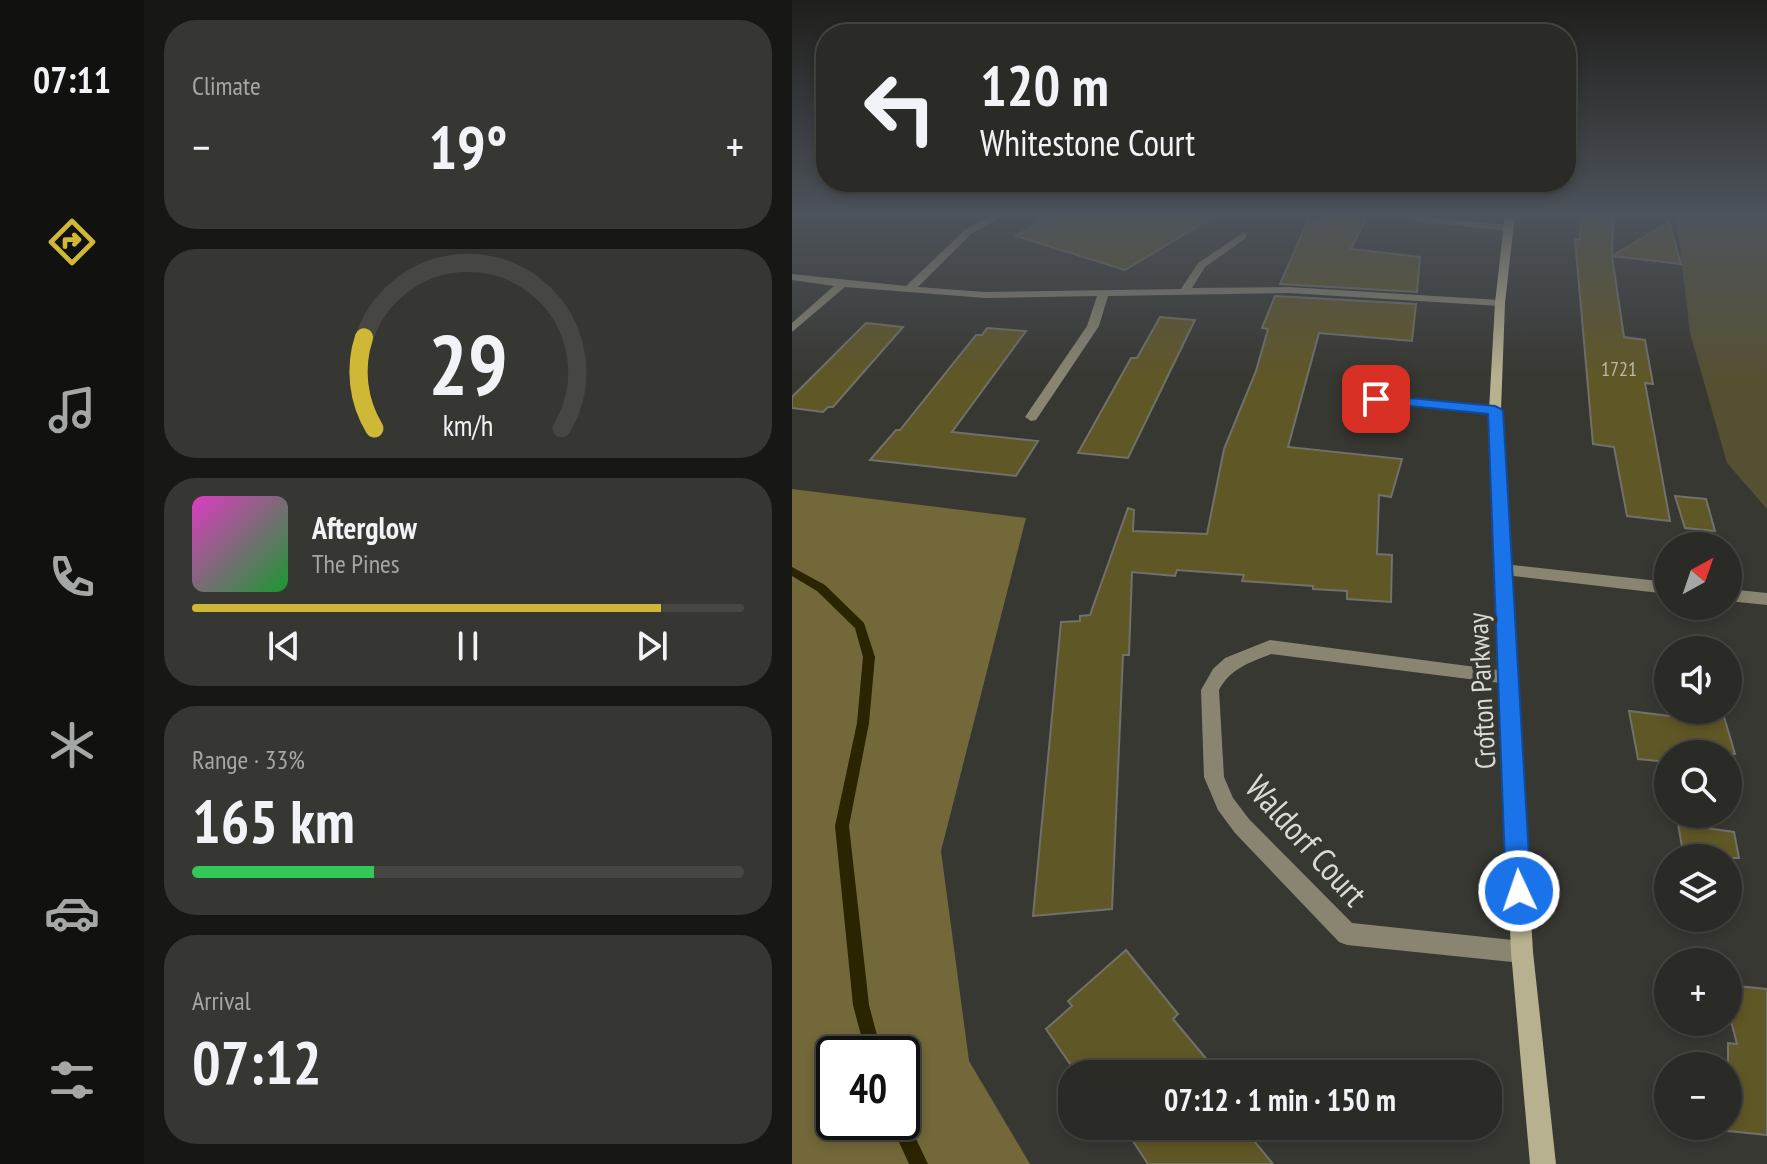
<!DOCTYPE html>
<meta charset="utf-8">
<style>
body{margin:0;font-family:"PT Sans Narrow",sans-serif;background:#363632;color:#f1f3f6;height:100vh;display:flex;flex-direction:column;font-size:30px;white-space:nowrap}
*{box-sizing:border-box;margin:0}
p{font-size:26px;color:#a5a7a7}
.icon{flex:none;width:44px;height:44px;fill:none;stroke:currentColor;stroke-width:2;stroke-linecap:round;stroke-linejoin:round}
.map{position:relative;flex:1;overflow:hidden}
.side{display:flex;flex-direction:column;gap:20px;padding:20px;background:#171715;width:648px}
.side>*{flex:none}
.banner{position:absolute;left:24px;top:24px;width:760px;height:168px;border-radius:32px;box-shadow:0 4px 12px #0003,0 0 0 2px #464643;background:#2a2a26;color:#f1f3f6;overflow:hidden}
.needle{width:52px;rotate:40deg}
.buttons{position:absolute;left:862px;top:532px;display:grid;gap:16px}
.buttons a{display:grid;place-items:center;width:88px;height:88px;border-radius:50%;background:#2a2a26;box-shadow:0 4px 12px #0003,0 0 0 2px #464643;font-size:40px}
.speed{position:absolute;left:24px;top:1036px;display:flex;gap:16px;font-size:40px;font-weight:700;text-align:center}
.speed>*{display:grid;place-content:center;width:104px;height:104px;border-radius:50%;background:#2a2a26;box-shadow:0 4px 12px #0003,0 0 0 2px #464643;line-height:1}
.speed .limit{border:4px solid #111;border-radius:12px;background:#fff;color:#111}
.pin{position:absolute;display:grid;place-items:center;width:68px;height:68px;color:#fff;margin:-34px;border-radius:16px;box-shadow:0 4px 12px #0006}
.me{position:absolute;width:88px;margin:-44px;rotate:357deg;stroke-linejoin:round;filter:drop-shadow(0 0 6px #0008)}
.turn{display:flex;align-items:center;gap:28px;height:168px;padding:0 32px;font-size:36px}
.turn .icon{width:104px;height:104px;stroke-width:2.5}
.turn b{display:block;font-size:56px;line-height:68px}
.big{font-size:60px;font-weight:600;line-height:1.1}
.side .tile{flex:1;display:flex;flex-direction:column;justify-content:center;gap:12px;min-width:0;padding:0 28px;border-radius:32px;background:#363632}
.side .dial{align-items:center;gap:0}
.dial svg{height:208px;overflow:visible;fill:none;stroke:#464643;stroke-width:7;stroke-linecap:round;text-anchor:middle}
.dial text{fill:#f1f3f6;stroke:none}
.song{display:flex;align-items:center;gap:24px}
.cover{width:96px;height:96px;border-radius:12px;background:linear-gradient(135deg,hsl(310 70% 55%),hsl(130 70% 35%))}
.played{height:8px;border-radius:4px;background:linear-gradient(90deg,#d0b837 85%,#464643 85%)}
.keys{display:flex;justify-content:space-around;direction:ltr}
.heat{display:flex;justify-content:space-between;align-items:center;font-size:44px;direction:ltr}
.charge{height:12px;border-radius:6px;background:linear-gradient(90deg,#34c759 33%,#464643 0)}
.trip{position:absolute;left:266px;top:1060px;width:444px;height:80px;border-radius:32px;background:#2a2a26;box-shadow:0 4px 12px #0003,0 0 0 2px #464643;font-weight:600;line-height:80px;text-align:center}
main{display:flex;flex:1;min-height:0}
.tab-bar{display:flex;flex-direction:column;width:144px;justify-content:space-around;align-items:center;background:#11110f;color:#a5a7a7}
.tab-bar .icon{width:56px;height:56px}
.tab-bar .selected{color:#d0b837}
.tab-bar b{font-size:36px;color:#f1f3f6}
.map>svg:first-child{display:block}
.green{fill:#565033}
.forest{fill:#726839;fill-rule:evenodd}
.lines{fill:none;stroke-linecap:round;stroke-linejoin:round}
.stream{fill:#2a2400;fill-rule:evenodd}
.building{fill:#605727;stroke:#71716b;stroke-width:2}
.street{fill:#898571;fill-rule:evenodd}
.secondary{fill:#b8b190;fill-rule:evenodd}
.route{fill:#1a73e8;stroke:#114b97;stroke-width:2}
.labels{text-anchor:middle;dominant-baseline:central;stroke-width:8;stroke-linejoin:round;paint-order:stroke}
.far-number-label{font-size:20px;fill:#bcb9ab}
.street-label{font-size:28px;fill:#dbdad7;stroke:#383833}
.near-street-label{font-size:34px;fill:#dbdad7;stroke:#383833}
</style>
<main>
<nav class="tab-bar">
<b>07:11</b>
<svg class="icon selected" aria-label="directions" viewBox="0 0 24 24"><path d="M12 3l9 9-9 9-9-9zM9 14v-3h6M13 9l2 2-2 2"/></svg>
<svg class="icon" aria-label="music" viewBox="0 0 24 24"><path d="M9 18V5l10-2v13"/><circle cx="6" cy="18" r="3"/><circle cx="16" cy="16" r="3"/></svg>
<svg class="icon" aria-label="phone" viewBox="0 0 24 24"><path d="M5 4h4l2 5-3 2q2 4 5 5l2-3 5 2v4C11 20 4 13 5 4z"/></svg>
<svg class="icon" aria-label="climate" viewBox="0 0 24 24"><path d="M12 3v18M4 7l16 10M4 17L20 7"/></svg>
<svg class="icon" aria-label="car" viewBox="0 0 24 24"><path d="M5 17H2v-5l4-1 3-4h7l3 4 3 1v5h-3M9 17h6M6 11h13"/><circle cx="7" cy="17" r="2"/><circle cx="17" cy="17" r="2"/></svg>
<svg class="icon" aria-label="filters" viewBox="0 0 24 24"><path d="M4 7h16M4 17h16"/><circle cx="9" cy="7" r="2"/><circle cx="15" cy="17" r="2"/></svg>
</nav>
<section class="side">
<div class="tile"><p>Climate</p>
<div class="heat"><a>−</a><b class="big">19°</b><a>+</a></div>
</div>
<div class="tile dial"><svg viewBox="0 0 100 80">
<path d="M14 69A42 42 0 1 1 86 69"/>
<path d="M14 69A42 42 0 0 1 10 34" stroke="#d0b837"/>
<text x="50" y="56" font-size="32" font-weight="700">29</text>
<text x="50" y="72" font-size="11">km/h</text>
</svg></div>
<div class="tile">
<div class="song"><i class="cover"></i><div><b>Afterglow</b><p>The Pines</p></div></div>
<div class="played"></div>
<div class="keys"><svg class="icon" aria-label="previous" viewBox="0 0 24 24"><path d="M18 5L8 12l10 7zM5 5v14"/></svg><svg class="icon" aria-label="pause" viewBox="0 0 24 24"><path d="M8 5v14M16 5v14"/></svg><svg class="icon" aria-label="next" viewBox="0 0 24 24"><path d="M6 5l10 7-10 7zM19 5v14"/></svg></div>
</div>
<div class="tile"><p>Range · 33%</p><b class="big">165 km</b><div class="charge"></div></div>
<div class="tile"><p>Arrival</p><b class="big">07:12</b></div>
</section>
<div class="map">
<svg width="975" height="1164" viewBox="0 0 975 1164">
<rect width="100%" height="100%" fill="#383833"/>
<!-- green -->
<path class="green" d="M 884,214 L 975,214 L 975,509 L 935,463 L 898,333 Z"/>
<!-- forest -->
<path class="forest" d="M 0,489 L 234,518 L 149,851 L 177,1061 L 238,1164 L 0,1164 ZM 42,1054 L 110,1054 L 110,1122 L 42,1122 Z"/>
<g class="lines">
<!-- stream -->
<path class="stream" d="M 0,567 L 33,585 L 72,623 L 83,657 L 77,723 L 57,826 L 77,1005 L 90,1054 L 74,1054 L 61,1005 L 43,826 L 65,723 L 71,657 L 63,628 L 25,591 L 0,576 Z
M 110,1114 L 113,1116 L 136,1164 L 117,1164 L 98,1122 L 110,1122 Z"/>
</g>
<!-- building -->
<path class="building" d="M 264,214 L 426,214 L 333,270 L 224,236 Z
M 536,214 L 576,214 L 559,249 L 628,257 L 625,292 L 488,284 L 516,220 L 531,224 Z
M 789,214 L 821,214 L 820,256 L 877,222 L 889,264 L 820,256 L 832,337 L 853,340 L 861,384 L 853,383 L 878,521 L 835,516 L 822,447 L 801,444 L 783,239 L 788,240 Z
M 483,296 L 624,304 L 620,341 L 527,333 L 496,447 L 610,459 L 599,497 L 587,495 L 585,554 L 600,555 L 599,602 L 555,599 L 555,591 L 521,589 L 521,586 L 450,581 L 452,575 L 385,570 L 383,576 L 340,572 L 337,655 L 331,655 L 320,909 L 241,916 L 269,622 L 288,621 L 288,616 L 298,615 L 336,508 L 342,510 L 341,531 L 415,534 L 432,449 L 464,371 L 476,329 L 470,328 Z
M 368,317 L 403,320 L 336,458 L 286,453 L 339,358 L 345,358 Z
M 74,323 L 111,327 L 41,407 L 36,407 L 31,412 L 0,408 L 0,397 Z
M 195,328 L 234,331 L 160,432 L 246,441 L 224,476 L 78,460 L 104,430 L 108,430 L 184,335 L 190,335 Z
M 883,496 L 914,499 L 923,531 L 893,528 Z
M 877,710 L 930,710 L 943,754 L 876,754 L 876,762 L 846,759 L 837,711 L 878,716 Z
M 886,824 L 942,832 L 947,858 L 892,858 Z
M 334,950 L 386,1014 L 381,1019 L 427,1074 L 285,1074 L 254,1029 L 280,1006 L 276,1001 Z
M 936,985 L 975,989 L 975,1135 L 936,1131 L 936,1043 L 945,1044 L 936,1009 Z
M 331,1126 L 450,1126 L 481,1164 L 356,1164 Z"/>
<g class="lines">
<!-- street -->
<path class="street" d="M 203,214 L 215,214 L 180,233 L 126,287 L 193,292 L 389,289 L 406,263 L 451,233 L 454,234 L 454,238 L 413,267 L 400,288 L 497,287 L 708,300 L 713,303 L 708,306 L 497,293 L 316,296 L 307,326 L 244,420 L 239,421 L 233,417 L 295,326 L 305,296 L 193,298 L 53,287 L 0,332 L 0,323 L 42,286 L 0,280 L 0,274 L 114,286 L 174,229 Z
M 627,216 L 715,225 L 720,228 L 715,231 L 624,221 L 622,219 Z
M 588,374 L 594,378 L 591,396 L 703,406 L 709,410 L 703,414 L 590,403 L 586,421 L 576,421 L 575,418 L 582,378 Z
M 711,564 L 876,582 L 876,594 L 705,574 L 703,570 Z
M 936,589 L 975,593 L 975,605 L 936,601 Z
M 478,640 L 722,672 L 725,677 L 722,682 L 716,684 L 479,654 C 457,663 439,668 427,690 L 432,777 L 441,798 L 457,819 L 560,923 L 730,941 L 738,944 L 741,952 L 738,960 L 730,963 L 555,945 L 547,942 L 443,833 L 426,810 L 412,777 L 409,690 L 421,669 L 433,658 Z"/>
<!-- secondary -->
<path class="secondary" d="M 713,214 L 723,214 L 713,303 L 709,410 L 741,952 L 764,1164 L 738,1164 L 719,952 L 697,410 L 703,303 Z"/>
</g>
<!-- sky -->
<linearGradient id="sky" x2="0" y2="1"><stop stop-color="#1f1f1c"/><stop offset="0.57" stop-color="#4d535b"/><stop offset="1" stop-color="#4d535b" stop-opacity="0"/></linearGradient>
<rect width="975" height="377" fill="url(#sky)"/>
<!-- route -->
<path class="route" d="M 584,395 L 703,406 L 711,410 L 739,891 L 736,899 L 727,903 L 718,899 L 714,891 L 696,414 L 579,402 L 579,396 Z"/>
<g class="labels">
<!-- far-number labels -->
<g class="far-number-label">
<text x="827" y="369">1721</text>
</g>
<!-- street labels -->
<g class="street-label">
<text transform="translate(689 691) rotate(-93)">Crofton Parkway</text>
</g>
<!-- near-street labels -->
<g class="near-street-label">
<text transform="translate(515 840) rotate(48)">Waldorf Court</text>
</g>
</g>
</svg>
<div class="buttons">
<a><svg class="needle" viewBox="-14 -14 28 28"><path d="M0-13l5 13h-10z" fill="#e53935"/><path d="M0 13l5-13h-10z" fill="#a5a7a7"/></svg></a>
<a><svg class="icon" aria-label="sound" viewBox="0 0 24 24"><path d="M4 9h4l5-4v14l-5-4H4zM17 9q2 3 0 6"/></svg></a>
<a><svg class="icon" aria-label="search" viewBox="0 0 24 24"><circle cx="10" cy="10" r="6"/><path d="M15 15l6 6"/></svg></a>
<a><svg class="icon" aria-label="layers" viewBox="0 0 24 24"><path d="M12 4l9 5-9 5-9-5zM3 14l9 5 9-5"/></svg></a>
<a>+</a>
<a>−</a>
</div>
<div class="speed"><div class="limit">40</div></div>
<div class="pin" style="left:584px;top:399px;background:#d93025"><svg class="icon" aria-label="arrive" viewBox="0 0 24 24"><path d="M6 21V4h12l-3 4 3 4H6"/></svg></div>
<svg class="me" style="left:727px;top:891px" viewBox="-20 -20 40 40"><circle r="17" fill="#1a73e8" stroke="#fff" stroke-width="3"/><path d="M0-11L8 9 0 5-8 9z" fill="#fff"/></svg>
<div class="trip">07:12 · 1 min · 150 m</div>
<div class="banner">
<div class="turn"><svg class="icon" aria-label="left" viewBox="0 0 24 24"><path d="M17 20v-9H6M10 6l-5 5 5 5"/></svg><div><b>120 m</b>Whitestone Court</div></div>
</div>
</div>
</main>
